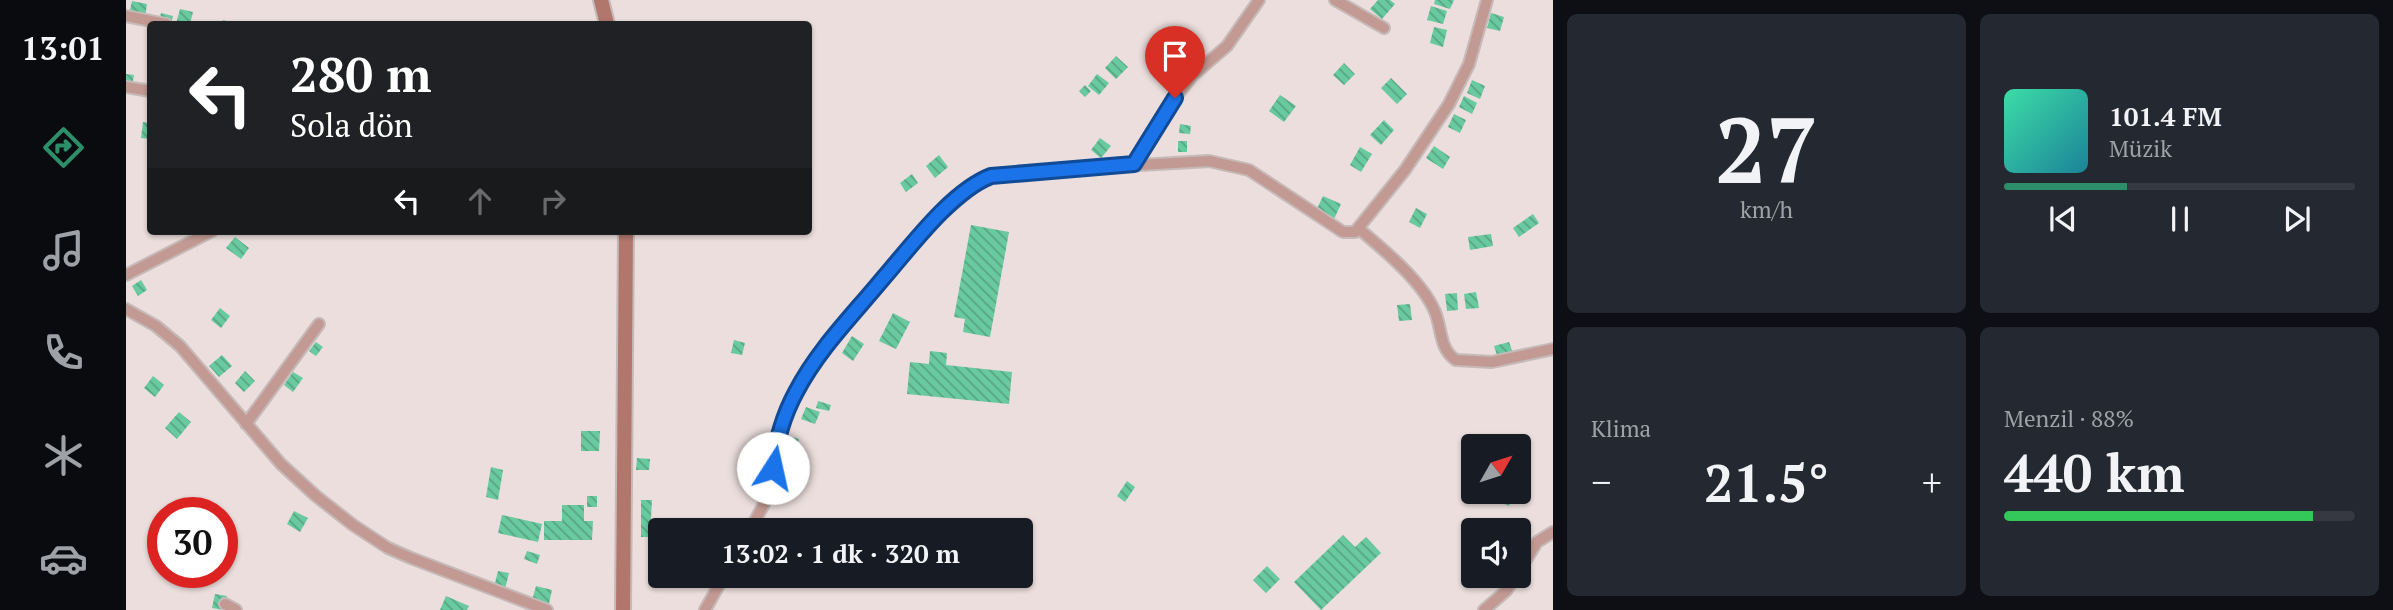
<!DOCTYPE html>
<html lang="tr">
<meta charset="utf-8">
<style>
body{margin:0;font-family:"PT Serif",serif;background:#242831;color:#f1f3f6;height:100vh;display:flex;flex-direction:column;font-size:26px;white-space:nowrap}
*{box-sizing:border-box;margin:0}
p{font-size:23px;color:#9ea1a6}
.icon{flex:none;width:38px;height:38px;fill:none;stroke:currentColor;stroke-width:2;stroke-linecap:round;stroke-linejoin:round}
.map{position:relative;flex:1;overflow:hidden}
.sheet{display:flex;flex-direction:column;gap:14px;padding:14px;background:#0d0f14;width:840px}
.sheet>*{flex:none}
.banner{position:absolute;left:21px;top:21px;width:665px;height:214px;border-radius:7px;box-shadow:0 2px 5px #0004;background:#202124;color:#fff;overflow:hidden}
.needle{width:46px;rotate:51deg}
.buttons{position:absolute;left:1335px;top:434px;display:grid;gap:14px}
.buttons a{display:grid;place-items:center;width:70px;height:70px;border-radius:7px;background:#171b24;box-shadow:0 2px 5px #0004;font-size:35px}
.speed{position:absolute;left:21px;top:497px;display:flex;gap:14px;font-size:35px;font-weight:700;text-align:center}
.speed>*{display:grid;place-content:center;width:91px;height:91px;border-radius:50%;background:#171b24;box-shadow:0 2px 5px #0004;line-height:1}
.speed .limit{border:10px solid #d22;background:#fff;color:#111}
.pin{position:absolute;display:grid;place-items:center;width:60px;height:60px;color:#fff;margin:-72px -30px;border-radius:50% 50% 50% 0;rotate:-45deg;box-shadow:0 0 7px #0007}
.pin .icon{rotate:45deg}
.me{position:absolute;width:77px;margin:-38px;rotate:10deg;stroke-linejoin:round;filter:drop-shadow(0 0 5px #0008)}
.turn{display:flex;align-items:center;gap:24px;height:147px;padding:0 28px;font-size:32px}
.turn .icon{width:91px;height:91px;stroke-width:2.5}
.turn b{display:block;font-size:49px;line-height:60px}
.lanes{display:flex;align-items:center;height:66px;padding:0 28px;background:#0003;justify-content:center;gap:35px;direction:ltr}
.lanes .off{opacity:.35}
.big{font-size:52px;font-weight:600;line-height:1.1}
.sheet .tile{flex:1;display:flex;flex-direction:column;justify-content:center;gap:10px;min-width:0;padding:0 24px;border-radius:10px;background:#242831}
.sheet .dial{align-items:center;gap:0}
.dial b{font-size:91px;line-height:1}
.song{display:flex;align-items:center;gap:21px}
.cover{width:84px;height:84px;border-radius:10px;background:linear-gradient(135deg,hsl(160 70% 55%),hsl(190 70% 35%))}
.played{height:7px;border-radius:4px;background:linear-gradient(90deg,#2d8f69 35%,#363941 35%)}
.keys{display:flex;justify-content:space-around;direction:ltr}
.heat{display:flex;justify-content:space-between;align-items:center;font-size:38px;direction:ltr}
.charge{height:10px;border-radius:5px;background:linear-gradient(90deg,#34c759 88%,#363941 0)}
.sheet .tiles{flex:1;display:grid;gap:14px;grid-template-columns:repeat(2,1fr)}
.trip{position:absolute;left:522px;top:518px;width:385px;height:70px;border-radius:7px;background:#171b24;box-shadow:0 2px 5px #0004;font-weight:600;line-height:70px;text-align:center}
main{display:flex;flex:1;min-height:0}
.tabs{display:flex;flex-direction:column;width:126px;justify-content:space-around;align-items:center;background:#090b0e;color:#9ea1a6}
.tabs .icon{width:49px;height:49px}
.tabs .selected{color:#2d8f69}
.tabs b{font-size:32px;color:#f1f3f6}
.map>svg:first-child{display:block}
.building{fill:url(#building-back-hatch)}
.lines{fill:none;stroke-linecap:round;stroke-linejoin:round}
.street-casing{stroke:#c5bab8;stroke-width:14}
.secondary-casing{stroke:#c5bab8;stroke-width:18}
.street{stroke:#c39a93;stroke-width:10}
.secondary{stroke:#b1776d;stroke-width:14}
.route-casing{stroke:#114b97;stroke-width:18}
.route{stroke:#1a73e8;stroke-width:12}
</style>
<main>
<nav class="tabs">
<b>13:01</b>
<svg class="icon selected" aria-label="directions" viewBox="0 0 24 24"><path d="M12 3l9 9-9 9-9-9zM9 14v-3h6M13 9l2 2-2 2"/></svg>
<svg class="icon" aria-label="music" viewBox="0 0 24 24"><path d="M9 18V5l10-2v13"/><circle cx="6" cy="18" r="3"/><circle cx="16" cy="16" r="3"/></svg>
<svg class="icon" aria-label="phone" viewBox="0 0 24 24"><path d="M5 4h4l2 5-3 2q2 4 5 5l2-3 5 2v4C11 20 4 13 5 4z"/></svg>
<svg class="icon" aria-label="climate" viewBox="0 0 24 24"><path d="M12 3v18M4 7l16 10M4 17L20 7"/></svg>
<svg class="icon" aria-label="car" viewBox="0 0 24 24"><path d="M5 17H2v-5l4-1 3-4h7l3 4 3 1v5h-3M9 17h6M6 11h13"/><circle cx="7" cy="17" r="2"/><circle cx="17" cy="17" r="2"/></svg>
</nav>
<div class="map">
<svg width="1427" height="610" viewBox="0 0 1427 610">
<defs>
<pattern id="building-back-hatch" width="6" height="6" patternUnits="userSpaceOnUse" patternTransform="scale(1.75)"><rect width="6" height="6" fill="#69caa0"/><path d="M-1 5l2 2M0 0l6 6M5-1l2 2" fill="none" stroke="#57a482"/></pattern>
</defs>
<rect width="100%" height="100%" fill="#ebdedc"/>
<!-- building -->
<path class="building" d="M 1252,0 L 1264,0 L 1269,4 L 1256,19 L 1244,9 Z
M 1309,0 L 1328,0 L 1324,9 L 1308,4 Z
M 6,1 L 21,4 L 19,17 L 3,14 Z
M 1305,6 L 1321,11 L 1317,24 L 1301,20 Z
M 54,9 L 67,12 L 64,24 L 50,24 Z
M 35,13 L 47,16 L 45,24 L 33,21 Z
M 1365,13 L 1378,17 L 1374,31 L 1361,28 Z
M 97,20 L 112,24 L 95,24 Z
M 1308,27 L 1321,30 L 1317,47 L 1304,43 Z
M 990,56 L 1002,67 L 990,79 L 979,68 Z
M 1218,63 L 1229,74 L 1218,85 L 1207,75 Z
M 0,74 L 8,75 L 6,86 L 0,84 Z
M 971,74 L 983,83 L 973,95 L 962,86 Z
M 1265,78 L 1281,94 L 1271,104 L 1255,88 Z
M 1346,80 L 1359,86 L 1354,99 L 1341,93 Z
M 959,85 L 965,91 L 959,97 L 953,91 Z
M 1154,95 L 1170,106 L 1158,122 L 1143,111 Z
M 1338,96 L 1351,103 L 1346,114 L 1333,107 Z
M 1328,114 L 1340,120 L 1334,133 L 1322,127 Z
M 1258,120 L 1268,130 L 1255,145 L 1244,135 Z
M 17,122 L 24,123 L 24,139 L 15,138 Z
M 1054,124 L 1065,126 L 1064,134 L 1053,133 Z
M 974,138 L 985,146 L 975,158 L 965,150 Z
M 1052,141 L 1061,141 L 1061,152 L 1052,152 Z
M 1308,146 L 1324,157 L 1317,169 L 1300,158 Z
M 1234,147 L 1246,154 L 1235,172 L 1224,165 Z
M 813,155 L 822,167 L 809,178 L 800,166 Z
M 786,174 L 792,183 L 780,192 L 774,183 Z
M 1197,196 L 1215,204 L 1208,219 L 1190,211 Z
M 1290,208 L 1301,214 L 1294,228 L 1283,222 Z
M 1407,214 L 1413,223 L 1393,237 L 1387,228 Z
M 845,225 L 883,232 L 864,337 L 837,332 L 839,319 L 828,317 Z
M 1365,234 L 1367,246 L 1344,250 L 1342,237 Z
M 109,237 L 123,248 L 115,259 L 100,248 Z
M 15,280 L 21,290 L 12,296 L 6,286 Z
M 1350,292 L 1353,308 L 1340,309 L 1338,294 Z
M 1331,293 L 1332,310 L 1321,311 L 1319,294 Z
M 1284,304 L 1286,320 L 1273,321 L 1271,305 Z
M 94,308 L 104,316 L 95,328 L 85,320 Z
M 767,313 L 784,322 L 770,349 L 753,341 Z
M 726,336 L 738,344 L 727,361 L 716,353 Z
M 608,340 L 619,343 L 616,355 L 605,353 Z
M 190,342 L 197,347 L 190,356 L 183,351 Z
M 1383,342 L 1387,353 L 1372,358 L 1368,346 Z
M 804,351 L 821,353 L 820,365 L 886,372 L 883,404 L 781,394 L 784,362 L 803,364 Z
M 96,355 L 106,366 L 93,377 L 83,366 Z
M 119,371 L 129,381 L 118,392 L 109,383 Z
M 167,372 L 177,378 L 167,392 L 158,385 Z
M 27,376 L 38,385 L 29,397 L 18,388 Z
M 692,401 L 705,405 L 703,411 L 690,408 Z
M 680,407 L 694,412 L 689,424 L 675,419 Z
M 53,412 L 65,422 L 51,439 L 39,428 Z
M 455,431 L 474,431 L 473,451 L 455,451 Z
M 662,436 L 673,439 L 668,458 L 657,454 Z
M 511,458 L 524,459 L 523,470 L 510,470 Z
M 365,467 L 377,470 L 372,500 L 360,497 Z
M 1001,481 L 1009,487 L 999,502 L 991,496 Z
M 1376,492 L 1388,495 L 1383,506 L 1372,501 Z
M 461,496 L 471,496 L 471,507 L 461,507 Z
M 515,500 L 526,500 L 524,537 L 515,537 Z
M 436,505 L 458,505 L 458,521 L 467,521 L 466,540 L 418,540 L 418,521 L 436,521 Z
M 168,511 L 182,518 L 174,532 L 161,524 Z
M 376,515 L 416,524 L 412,542 L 372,533 Z
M 1217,535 L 1229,547 L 1240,537 L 1255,553 L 1195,610 L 1168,582 Z
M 401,551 L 414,555 L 411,564 L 398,559 Z
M 1141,566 L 1154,579 L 1140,593 L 1127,580 Z
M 372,571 L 383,573 L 379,589 L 368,587 Z
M 410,586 L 426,590 L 422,608 L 405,604 Z
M 89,594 L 101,596 L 98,610 L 86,608 Z
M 320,596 L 343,606 L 341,610 L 314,610 Z"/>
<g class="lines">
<!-- street casing -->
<g class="street-casing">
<path id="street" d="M 1209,0 L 1258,28
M 0,16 L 40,24
M 0,87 L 24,91
M 1008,164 L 1049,98 L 1066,76 L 1101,46 L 1133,0
M 1232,228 C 1257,249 1297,282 1309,312 C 1316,328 1313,349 1330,360 L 1366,362 L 1427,349
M 0,275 L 86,231
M 0,309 L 30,326 L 54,346 L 155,464 L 190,496 L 227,525 L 262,548 L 285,558 L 421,610
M 120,424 L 193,324
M 624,530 L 638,504 L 659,416 L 680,374 L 704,339 L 804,224 L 857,179 L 872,175 L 910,171 L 1083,161 L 1123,170 L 1217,232 L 1229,232 L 1279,170 L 1323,104 L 1343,64 L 1361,0
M 1393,571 L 1411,542 L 1427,532
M 99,604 L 110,610
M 579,610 L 598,576
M 1358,610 L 1380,591 L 1390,576"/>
</g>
<!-- secondary casing -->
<g class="secondary-casing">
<path id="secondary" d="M 475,0 L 481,24
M 497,610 L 500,231"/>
</g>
<!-- street -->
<use href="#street" class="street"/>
<!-- secondary -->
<use href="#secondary" class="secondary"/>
</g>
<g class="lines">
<!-- route casing -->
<g class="route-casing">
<path id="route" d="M 647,468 C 650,441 657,416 670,392 C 692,350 724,318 754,282 C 783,249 824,192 865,176 L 1008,164 L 1049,98"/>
</g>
<!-- route -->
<use href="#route" class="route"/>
</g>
</svg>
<div class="buttons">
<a><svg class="needle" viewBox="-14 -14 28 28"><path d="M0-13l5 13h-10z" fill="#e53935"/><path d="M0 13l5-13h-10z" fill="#9ea1a6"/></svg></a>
<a><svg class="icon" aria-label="sound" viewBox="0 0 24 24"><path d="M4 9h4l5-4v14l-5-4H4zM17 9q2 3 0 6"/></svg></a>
</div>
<div class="speed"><div class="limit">30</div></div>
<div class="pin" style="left:1049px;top:98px;background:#d93025"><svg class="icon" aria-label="arrive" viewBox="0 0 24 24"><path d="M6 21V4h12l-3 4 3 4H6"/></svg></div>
<svg class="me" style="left:647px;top:468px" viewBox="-20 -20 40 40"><circle r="19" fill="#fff"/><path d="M0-13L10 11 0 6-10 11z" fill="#1a73e8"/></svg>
<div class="trip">13:02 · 1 dk · 320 m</div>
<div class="banner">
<div class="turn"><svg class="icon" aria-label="left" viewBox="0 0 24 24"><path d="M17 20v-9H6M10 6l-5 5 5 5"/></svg><div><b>280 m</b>Sola dön</div></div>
<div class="lanes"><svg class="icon" aria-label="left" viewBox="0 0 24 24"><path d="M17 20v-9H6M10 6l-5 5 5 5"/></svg><svg class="icon off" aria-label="ahead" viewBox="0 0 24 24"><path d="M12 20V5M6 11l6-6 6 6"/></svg><svg class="icon off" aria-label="right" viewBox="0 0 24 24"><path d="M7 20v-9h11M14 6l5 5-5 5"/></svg></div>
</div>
</div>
<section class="sheet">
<div class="tiles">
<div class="tile dial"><b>27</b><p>km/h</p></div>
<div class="tile">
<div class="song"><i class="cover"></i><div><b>101.4 FM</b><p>Müzik</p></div></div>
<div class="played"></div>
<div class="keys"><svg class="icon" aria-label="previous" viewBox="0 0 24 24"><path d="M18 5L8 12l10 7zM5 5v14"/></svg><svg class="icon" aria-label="pause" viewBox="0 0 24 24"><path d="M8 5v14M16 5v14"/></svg><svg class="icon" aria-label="next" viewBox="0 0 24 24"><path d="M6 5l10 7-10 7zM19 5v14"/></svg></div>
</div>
<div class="tile"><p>Klima</p>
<div class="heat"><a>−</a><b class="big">21.5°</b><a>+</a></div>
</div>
<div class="tile"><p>Menzil · 88%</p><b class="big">440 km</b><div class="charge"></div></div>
</div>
</section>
</main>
